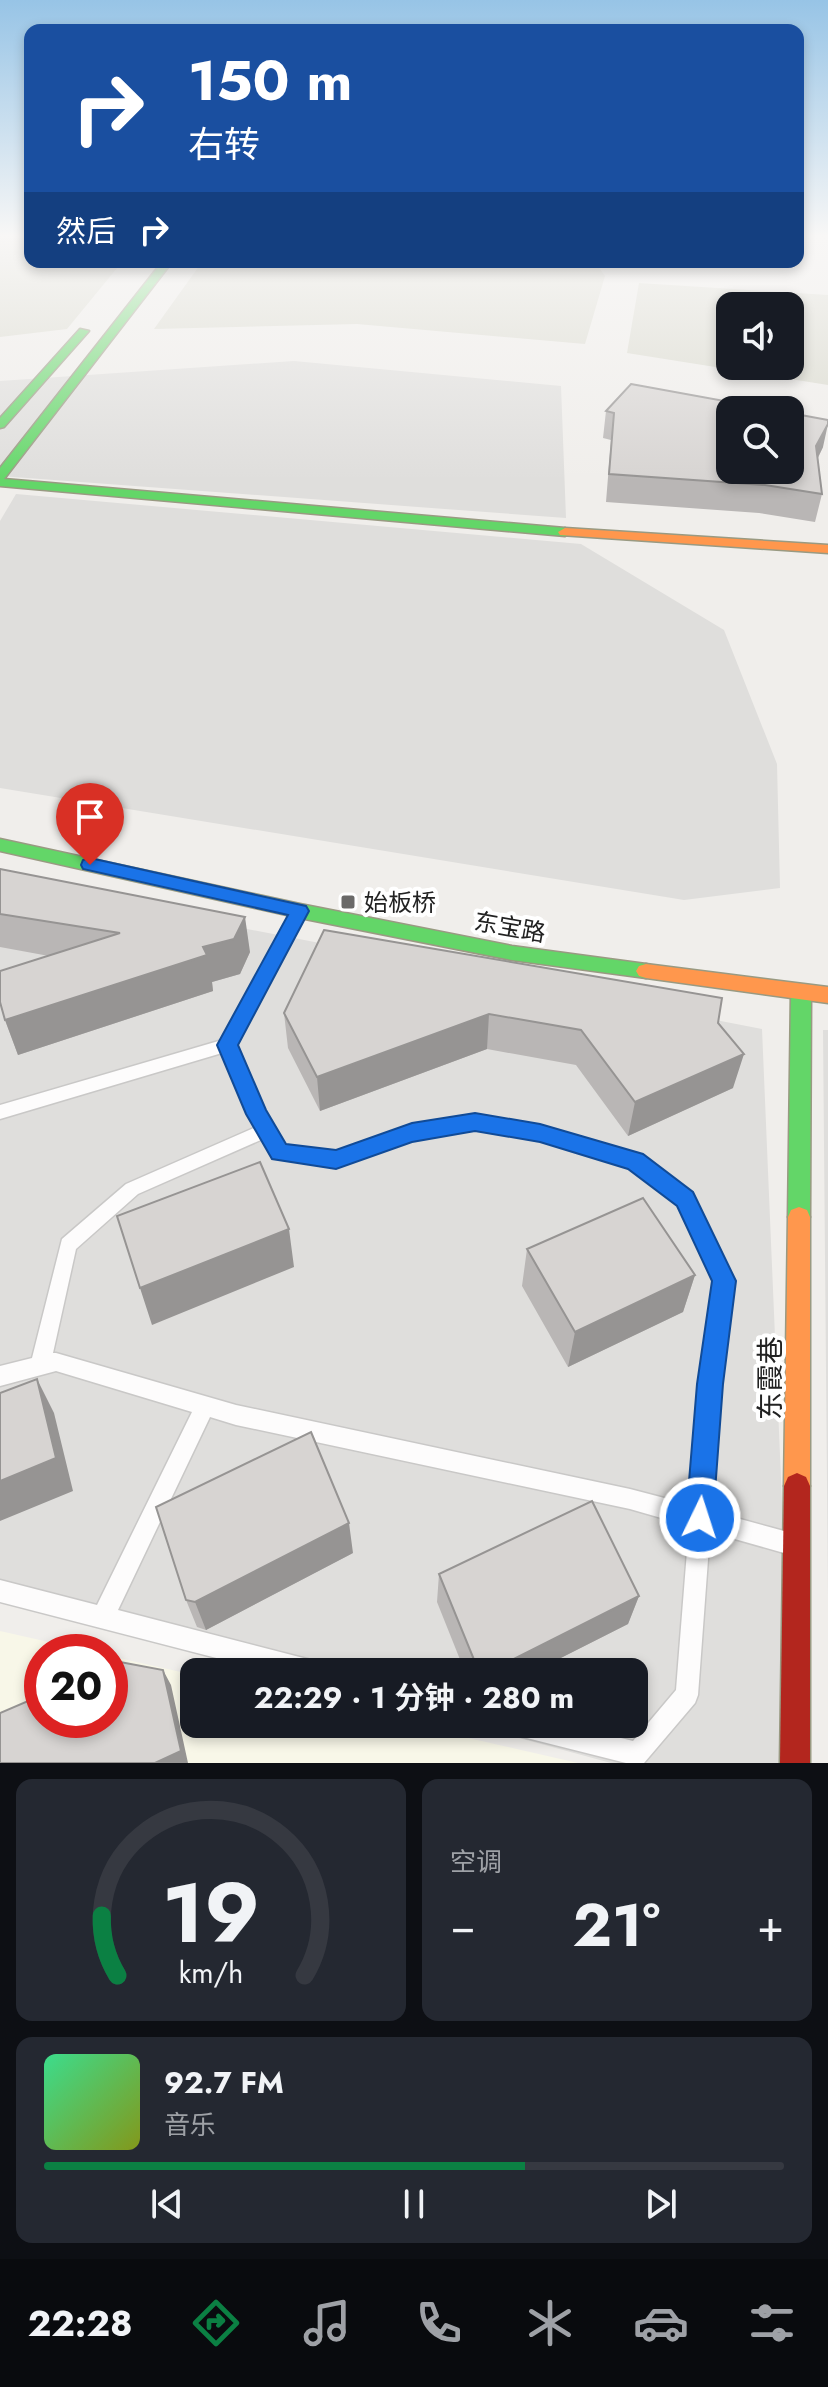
<!DOCTYPE html>
<html lang="zh">
<meta charset="utf-8">
<style>
body{margin:0;font-family:Jost,"Noto Sans SC",sans-serif;background:#242831;color:#f1f3f6;height:100vh;display:flex;flex-direction:column;font-size:30px;white-space:nowrap}
*{box-sizing:border-box;margin:0}
p{font-size:26px;color:#9ea1a6}
.icon{flex:none;width:44px;height:44px;fill:none;stroke:currentColor;stroke-width:2;stroke-linecap:round;stroke-linejoin:round}
.map{position:relative;height:1763px;overflow:hidden}
.sheet{display:flex;flex-direction:column;gap:16px;padding:16px;background:#0d0f14;flex:1}
.sheet>*{flex:none}
.banner{position:absolute;left:24px;top:24px;width:780px;height:244px;border-radius:16px;box-shadow:0 4px 12px #0003;background:#1a4fa0;color:#fff;overflow:hidden}
.fabs{position:absolute;left:716px;top:292px;display:grid;gap:16px}
.fabs a{display:grid;place-items:center;width:88px;height:88px;border-radius:16px;background:#171b24;box-shadow:0 4px 12px #0003;font-size:40px}
.speed{position:absolute;left:24px;top:1634px;display:flex;gap:16px;font-size:40px;font-weight:700;text-align:center}
.speed>*{display:grid;place-content:center;width:104px;height:104px;border-radius:50%;background:#171b24;box-shadow:0 4px 12px #0003;line-height:1}
.speed .limit{border:12px solid #d22;background:#fff;color:#111}
.pin{position:absolute;display:grid;place-items:center;width:68px;height:68px;color:#fff;margin:-82px -34px;border-radius:50% 50% 50% 0;rotate:-45deg;box-shadow:0 0 8px #0007}
.pin .icon{rotate:45deg}
.me{position:absolute;width:88px;margin:-44px;rotate:4deg;stroke-linejoin:round;filter:drop-shadow(0 0 6px #0008)}
.turn{display:flex;align-items:center;gap:28px;height:168px;padding:0 32px;font-size:36px}
.turn .icon{width:104px;height:104px;stroke-width:2.5}
.turn b{display:block;font-size:56px;line-height:68px}
.then{display:flex;align-items:center;height:76px;padding:0 32px;background:#0003;gap:16px;font-size:30px}
.big{font-size:60px;font-weight:700;line-height:1.1}
.sheet .tile{flex:1;display:flex;flex-direction:column;justify-content:center;gap:12px;min-width:0;padding:0 28px;border-radius:16px;background:#242831}
.sheet .dial{align-items:center;gap:0}
.dial svg{height:208px;overflow:visible;fill:none;stroke:#363941;stroke-width:7;stroke-linecap:round;text-anchor:middle}
.dial text{fill:#f1f3f6;stroke:none}
.song{display:flex;align-items:center;gap:24px}
.cover{width:96px;height:96px;border-radius:12px;background:linear-gradient(135deg,hsl(150 70% 55%),hsl(70 70% 35%))}
.played{height:8px;border-radius:4px;background:linear-gradient(90deg,#0b8043 65%,#363941 65%)}
.keys{display:flex;justify-content:space-around;direction:ltr}
.heat{display:flex;justify-content:space-between;align-items:center;font-size:44px;direction:ltr}
.sheet .tiles{flex:1;display:grid;gap:16px;grid-template-columns:1fr 1fr}
.tile:last-child{grid-column:span 2}
.trip{position:absolute;left:180px;top:1658px;width:468px;height:80px;border-radius:16px;background:#171b24;box-shadow:0 4px 12px #0003;font-weight:700;line-height:80px;text-align:center}
.menu{display:flex;height:128px;justify-content:space-around;align-items:center;background:#090b0e;color:#9ea1a6}
.menu .icon{width:56px;height:56px}
.menu .on{color:#0b8043}
.menu b{font-size:36px;color:#f1f3f6}
.map>svg:first-child{display:block}
.residential{fill:#dfdedc}
.education{fill:#f8f7e8}
.construction{fill:#d9d9cd;fill-rule:evenodd}
.lines{fill:none;stroke-linecap:round;stroke-linejoin:round}
.lane-casing{stroke:#c9c8c7;stroke-width:3}
.fast-casing{stroke:#999a82;stroke-width:3}
.slow-casing{stroke:#999a82;stroke-width:3}
.jam-casing{stroke:#999a82;stroke-width:3}
.lane{fill:#fdfcfc;fill-rule:evenodd}
.fast{fill:#63d668;fill-rule:evenodd}
.slow{fill:#ff974d;fill-rule:evenodd}
.jam{fill:#b3261e;fill-rule:evenodd}
.wall{fill:#b9b6b5}
.shaded-wall{fill:#969493}
.building{fill:#d7d4d2;stroke:#969493;stroke-width:2}
.route{fill:#1a73e8;stroke:#114b97;stroke-width:2}
.poi-dot{fill:#6a6968;stroke:#fff;stroke-width:3}
.labels{text-anchor:middle;dominant-baseline:central;stroke-width:8;stroke-linejoin:round;paint-order:stroke}
.poi-label{font-size:24px;fill:#222;stroke:#fff;text-anchor:start}
.street-label{font-size:24px;fill:#222;stroke:#fff}
.near-street-label{font-size:28px;fill:#222;stroke:#fff}
</style>
<div class="map">
<svg width="828" height="1763" viewBox="0 0 828 1763">
<rect width="100%" height="100%" fill="#f0eeeb"/>
<!-- residential -->
<path class="residential" d="M 294,361 L 561,386 L 566,518 L 0,476 L 0,381 Z
M 16,494 L 581,544 L 724,630 L 777,764 L 780,888 L 684,900 L 0,788 L 0,521 Z
M 0,881 L 762,1029 L 793,1763 L 611,1763 L 467,1724 L 634,1724 L 634,1672 L 274,1672 L 0,1598 Z
M 823,1030 L 828,1030 L 828,1596 Z"/>
<!-- education -->
<path class="education" d="M 0,1631 L 93,1652 L 42,1652 L 42,1720 L 110,1720 L 110,1656 L 194,1675 L 194,1724 L 407,1724 L 578,1763 L 0,1763 Z"/>
<!-- construction -->
<path class="construction" d="M 0,234 L 30,234 L 30,262 L 122,262 L 67,329 L 0,337 Z
M 202,262 L 595,262 L 605,276 L 585,344 L 357,324 L 154,329 Z
M 639,283 L 828,295 L 828,385 L 627,353 ZM 730,306 L 790,306 L 790,366 L 730,366 Z"/>
<g class="lines">
<!-- lane casing -->
<g class="lane-casing">
<path id="lane" d="M 300,906 L 307,911 L 235,1045 L 264,1111 L 284,1145 L 336,1153 L 412,1126 L 475,1115 L 540,1126 L 641,1156 L 691,1194 L 733,1281 L 720,1384 L 711,1511 L 784,1531 L 792,1534 L 795,1542 L 792,1550 L 784,1553 L 710,1532 L 698,1695 L 695,1703 L 644,1763 L 626,1763 L 519,1736 L 511,1732 L 507,1724 L 565,1724 L 633,1741 L 676,1690 L 689,1526 L 630,1509 L 236,1425 L 210,1417 L 118,1610 L 315,1661 L 323,1664 L 326,1672 L 271,1672 L 0,1602 L 0,1580 L 97,1605 L 192,1412 L 56,1371 L 0,1386 L 0,1366 L 32,1358 L 62,1239 L 126,1184 L 256,1127 L 222,1053 L 0,1119 L 0,1105 L 222,1040 L 295,907 ZM 475,1129 L 540,1140 L 630,1167 L 679,1204 L 715,1281 L 700,1384 L 691,1505 L 630,1489 L 236,1405 L 56,1353 L 53,1353 L 76,1249 L 138,1194 L 263,1139 L 273,1157 L 336,1167 L 412,1140 Z"/>
</g>
<!-- fast casing -->
<g class="fast-casing">
<path id="fast" d="M 162,262 L 172,262 L 4,479 L 565,528 L 572,532 L 565,536 L 0,486 L 0,468 Z
M 80,329 L 89,331 L 4,427 L 0,428 L 0,418 Z
M 0,839 L 300,904 L 512,946 L 646,964 L 653,966 L 656,971 L 653,976 L 646,978 L 512,960 L 300,918 L 0,851 Z
M 801,985 L 808,988 L 811,993 L 810,1217 L 807,1224 L 799,1227 L 791,1224 L 788,1217 L 791,993 L 794,988 Z"/>
</g>
<!-- slow casing -->
<g class="slow-casing">
<path id="slow" d="M 565,528 L 828,545 L 828,553 L 560,535 L 558,532 Z
M 646,964 L 828,987 L 828,1003 L 646,978 L 639,976 L 636,971 L 639,966 Z
M 799,1207 L 807,1210 L 810,1217 L 810,1486 L 806,1495 L 797,1499 L 788,1495 L 784,1486 L 788,1217 L 791,1210 Z"/>
</g>
<!-- jam casing -->
<g class="jam-casing">
<path id="jam" d="M 797,1473 L 806,1477 L 810,1486 L 810,1763 L 780,1763 L 784,1486 L 788,1477 Z"/>
</g>
<!-- lane -->
<use href="#lane" class="lane"/>
<!-- fast -->
<use href="#fast" class="fast"/>
<!-- slow -->
<use href="#slow" class="slow"/>
<!-- jam -->
<use href="#jam" class="jam"/>
</g>
<!-- wall -->
<path class="wall" d="M 606,411 L 823,447 L 818,458 L 822,494 L 815,522 L 759,513 L 606,502 L 611,440 L 603,438 Z
M 0,869 L 250,952 L 240,974 L 212,982 L 213,991 L 18,1055 L 5,1020 L 49,956 L 0,947 Z
M 324,930 L 718,1023 L 733,1088 L 628,1136 L 576,1065 L 487,1049 L 320,1111 L 288,1048 L 284,1013 Z
M 527,1249 L 695,1275 L 683,1312 L 568,1367 L 522,1286 Z
M 353,1553 L 206,1630 L 197,1627 L 186,1600 Z
M 439,1574 L 639,1596 L 628,1624 L 533,1672 L 465,1672 L 437,1602 Z"/>
<!-- shaded-wall -->
<path class="shaded-wall" d="M 828,424 L 823,447 L 810,473 L 816,446 Z
M 245,917 L 250,952 L 240,974 L 212,982 L 213,991 L 18,1055 L 5,1020 L 203,947 Z
M 489,1014 L 487,1049 L 320,1111 L 317,1077 Z
M 744,1054 L 733,1088 L 628,1136 L 635,1102 Z
M 289,1229 L 294,1267 L 152,1325 L 140,1288 Z
M 695,1275 L 683,1312 L 568,1367 L 575,1332 Z
M 37,1379 L 54,1413 L 73,1491 L 0,1521 L 0,1481 Z
M 349,1523 L 353,1553 L 206,1630 L 195,1602 Z
M 639,1596 L 628,1624 L 533,1672 L 488,1672 Z
M 163,1670 L 171,1685 L 188,1763 L 155,1763 Z"/>
<!-- building -->
<path class="building" d="M 631,384 L 774,410 L 730,410 L 730,470 L 790,470 L 790,413 L 828,420 L 828,424 L 816,446 L 822,494 L 765,485 L 609,474 L 614,413 L 606,411 Z
M 0,869 L 245,917 L 234,939 L 203,947 L 207,955 L 5,1020 L 0,1002 L 0,971 L 120,933 L 0,914 Z
M 324,930 L 722,998 L 718,1023 L 744,1054 L 635,1102 L 581,1030 L 489,1014 L 317,1077 L 284,1013 Z
M 260,1162 L 289,1229 L 140,1288 L 117,1216 Z
M 643,1198 L 695,1275 L 575,1332 L 527,1249 Z
M 37,1379 L 56,1458 L 0,1481 L 0,1393 Z
M 311,1432 L 349,1523 L 195,1602 L 186,1600 L 156,1507 Z
M 592,1501 L 639,1596 L 488,1672 L 479,1672 L 439,1574 Z
M 120,1662 L 163,1670 L 181,1751 L 155,1763 L 0,1763 L 0,1713 L 42,1695 L 42,1720 L 110,1720 L 110,1666 Z"/>
<!-- sky -->
<linearGradient id="sky" x2="0" y2="1"><stop stop-color="#97c4e6"/><stop offset="0.49" stop-color="#f8f7f6"/><stop offset="1" stop-color="#f8f7f6" stop-opacity="0"/></linearGradient>
<rect width="828" height="481" fill="url(#sky)"/>
<!-- route -->
<path class="route" d="M 90,858 L 306,906 L 309,911 L 238,1045 L 266,1110 L 286,1144 L 336,1150 L 412,1123 L 475,1113 L 540,1124 L 643,1154 L 693,1192 L 736,1281 L 723,1384 L 713,1518 L 709,1528 L 700,1532 L 690,1528 L 686,1518 L 697,1384 L 712,1281 L 677,1206 L 628,1169 L 540,1142 L 475,1131 L 412,1142 L 336,1169 L 272,1159 L 246,1114 L 217,1045 L 288,915 L 83,869 L 81,865 L 83,860 Z"/>
<!-- markers -->
<rect class="poi-dot" x="340" y="894" width="16" height="16" rx="4"/>
<g class="labels">
<!-- poi labels -->
<g class="poi-label">
<text x="364" y="902">始板桥</text>
</g>
<!-- street labels -->
<g class="street-label">
<text transform="translate(510 927) rotate(10)">东宝路</text>
</g>
<!-- near-street labels -->
<g class="near-street-label">
<text transform="translate(770 1378) rotate(-90)">东霞巷</text>
</g>
</g>
</svg>
<div class="fabs">
<a><svg class="icon" aria-label="sound" viewBox="0 0 24 24"><path d="M4 9h4l5-4v14l-5-4H4zM17 9q2 3 0 6"/></svg></a>
<a><svg class="icon" aria-label="search" viewBox="0 0 24 24"><circle cx="10" cy="10" r="6"/><path d="M15 15l6 6"/></svg></a>
</div>
<div class="speed"><div class="limit">20</div></div>
<div class="pin" style="left:90px;top:865px;background:#d93025"><svg class="icon" aria-label="arrive" viewBox="0 0 24 24"><path d="M6 21V4h12l-3 4 3 4H6"/></svg></div>
<svg class="me" style="left:700px;top:1518px" viewBox="-20 -20 40 40"><circle r="17" fill="#1a73e8" stroke="#fff" stroke-width="3"/><path d="M0-11L8 9 0 5-8 9z" fill="#fff"/></svg>
<div class="trip">22:29 · 1 分钟 · 280 m</div>
<div class="banner">
<div class="turn"><svg class="icon" aria-label="right" viewBox="0 0 24 24"><path d="M7 20v-9h11M14 6l5 5-5 5"/></svg><div><b>150 m</b>右转</div></div>
<div class="then">然后<svg class="icon" aria-label="right" viewBox="0 0 24 24"><path d="M7 20v-9h11M14 6l5 5-5 5"/></svg></div>
</div>
</div>
<section class="sheet">
<div class="tiles">
<div class="tile dial"><svg viewBox="0 0 100 80">
<path d="M14 69A42 42 0 1 1 86 69"/>
<path d="M14 69A42 42 0 0 1 8 46" stroke="#0b8043"/>
<text x="50" y="56" font-size="32" font-weight="700">19</text>
<text x="50" y="72" font-size="11">km/h</text>
</svg></div>
<div class="tile"><p>空调</p>
<div class="heat"><a>−</a><b class="big">21°</b><a>+</a></div>
</div>
<div class="tile">
<div class="song"><i class="cover"></i><div><b>92.7 FM</b><p>音乐</p></div></div>
<div class="played"></div>
<div class="keys"><svg class="icon" aria-label="previous" viewBox="0 0 24 24"><path d="M18 5L8 12l10 7zM5 5v14"/></svg><svg class="icon" aria-label="pause" viewBox="0 0 24 24"><path d="M8 5v14M16 5v14"/></svg><svg class="icon" aria-label="next" viewBox="0 0 24 24"><path d="M6 5l10 7-10 7zM19 5v14"/></svg></div>
</div>
</div>
</section>
<nav class="menu">
<b>22:28</b>
<svg class="icon on" aria-label="directions" viewBox="0 0 24 24"><path d="M12 3l9 9-9 9-9-9zM9 14v-3h6M13 9l2 2-2 2"/></svg>
<svg class="icon" aria-label="music" viewBox="0 0 24 24"><path d="M9 18V5l10-2v13"/><circle cx="6" cy="18" r="3"/><circle cx="16" cy="16" r="3"/></svg>
<svg class="icon" aria-label="phone" viewBox="0 0 24 24"><path d="M5 4h4l2 5-3 2q2 4 5 5l2-3 5 2v4C11 20 4 13 5 4z"/></svg>
<svg class="icon" aria-label="climate" viewBox="0 0 24 24"><path d="M12 3v18M4 7l16 10M4 17L20 7"/></svg>
<svg class="icon" aria-label="car" viewBox="0 0 24 24"><path d="M5 17H2v-5l4-1 3-4h7l3 4 3 1v5h-3M9 17h6M6 11h13"/><circle cx="7" cy="17" r="2"/><circle cx="17" cy="17" r="2"/></svg>
<svg class="icon" aria-label="filters" viewBox="0 0 24 24"><path d="M4 7h16M4 17h16"/><circle cx="9" cy="7" r="2"/><circle cx="15" cy="17" r="2"/></svg>
</nav>
